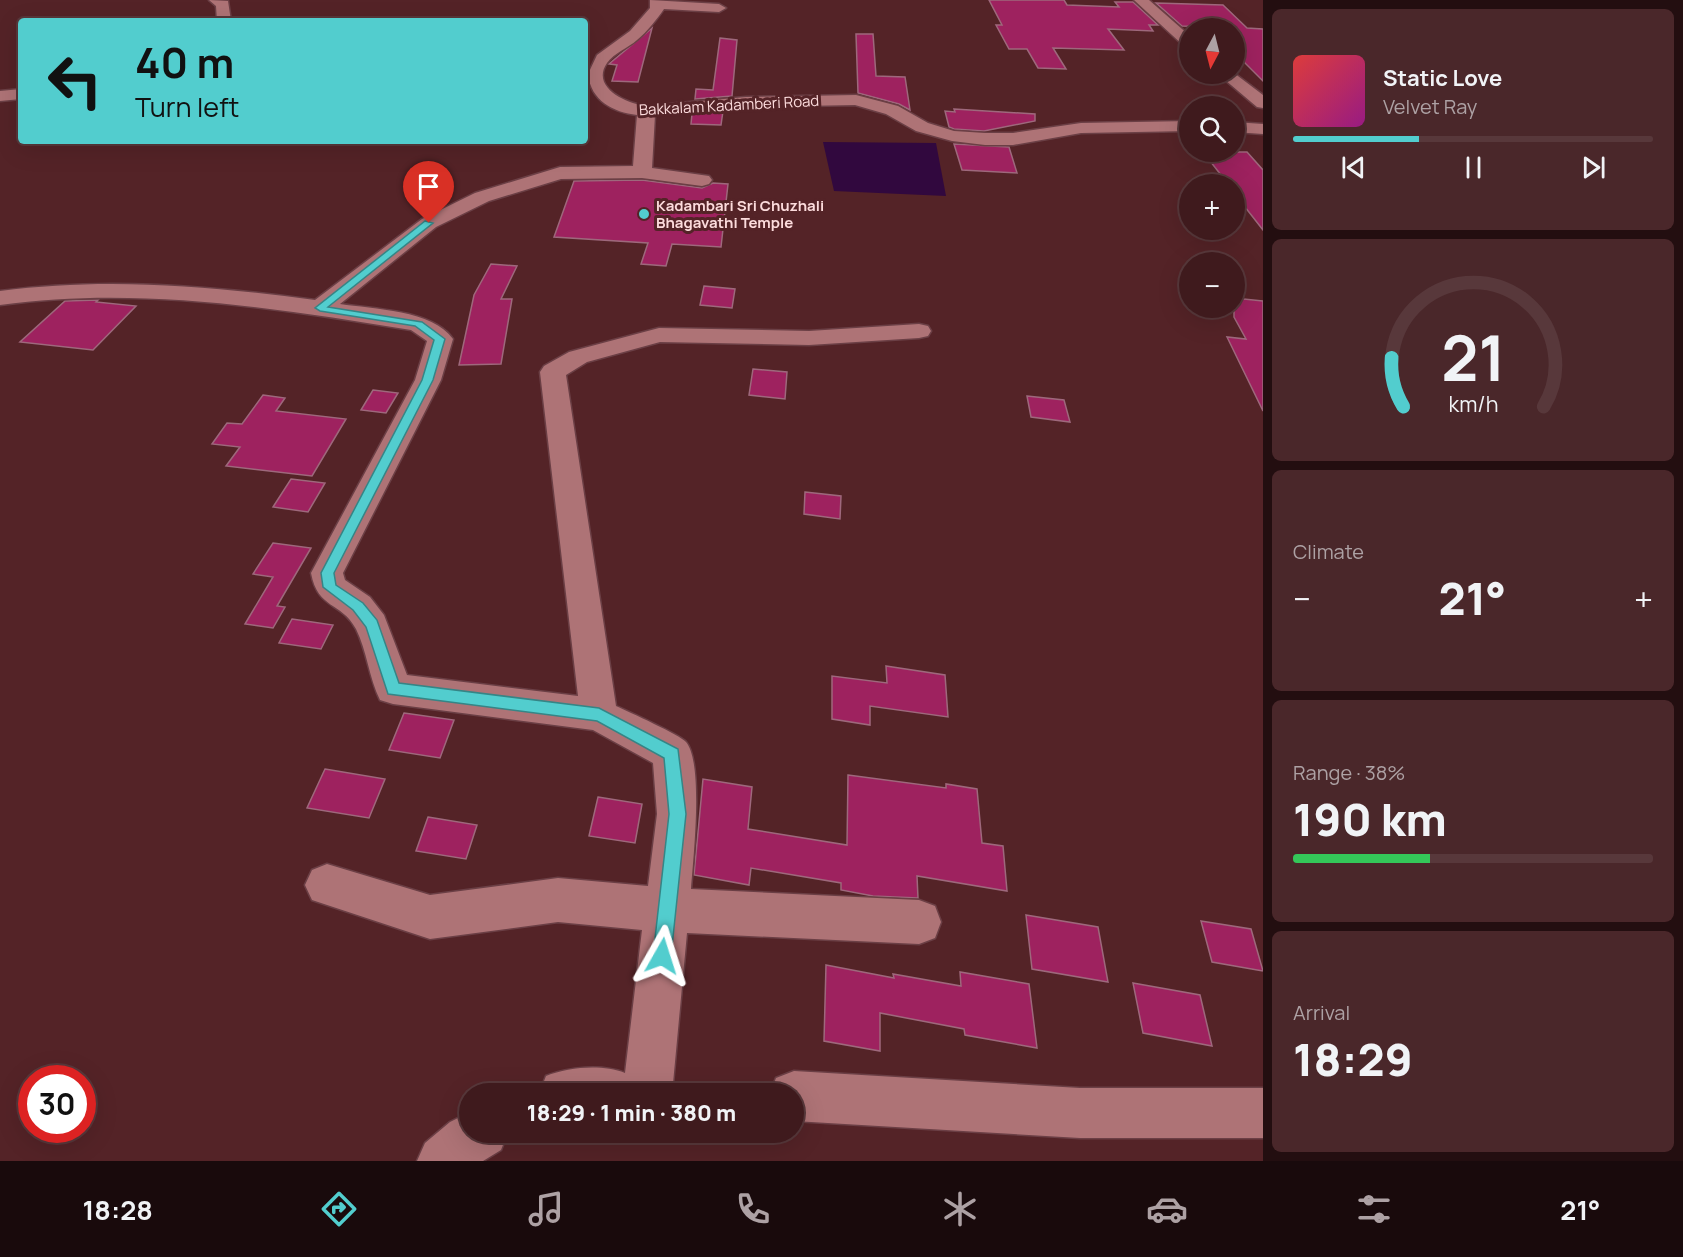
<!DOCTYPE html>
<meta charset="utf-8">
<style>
body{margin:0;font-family:Manrope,sans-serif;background:#4a272a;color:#f1f3f6;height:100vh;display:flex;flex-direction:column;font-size:22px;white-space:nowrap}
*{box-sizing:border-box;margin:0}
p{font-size:20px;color:#ada1a4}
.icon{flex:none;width:33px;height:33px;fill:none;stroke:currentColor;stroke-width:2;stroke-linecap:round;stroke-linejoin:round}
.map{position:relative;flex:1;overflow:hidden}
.drawer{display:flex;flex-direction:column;gap:9px;padding:9px;background:#230e10;width:420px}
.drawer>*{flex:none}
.guide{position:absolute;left:18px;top:18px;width:570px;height:126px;border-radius:6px;box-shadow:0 6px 24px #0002,0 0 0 2px #58383b;background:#52cdce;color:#111;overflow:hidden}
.needle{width:39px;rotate:187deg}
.buttons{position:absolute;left:1179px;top:18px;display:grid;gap:12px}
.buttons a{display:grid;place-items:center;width:66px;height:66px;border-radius:50%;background:#3f1a1d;box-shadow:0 6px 24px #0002,0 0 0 2px #58383b;font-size:30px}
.speed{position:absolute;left:18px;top:1065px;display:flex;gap:12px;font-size:30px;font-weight:700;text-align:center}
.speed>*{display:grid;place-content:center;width:78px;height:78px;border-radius:50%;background:#3f1a1d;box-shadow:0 6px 24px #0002,0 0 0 2px #58383b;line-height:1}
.speed .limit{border:9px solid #d22;background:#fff;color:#111}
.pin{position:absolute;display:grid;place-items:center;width:51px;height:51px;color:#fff;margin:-62px -26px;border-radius:50% 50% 50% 0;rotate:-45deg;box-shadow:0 0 6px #0007}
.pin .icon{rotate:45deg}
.me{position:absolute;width:66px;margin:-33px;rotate:6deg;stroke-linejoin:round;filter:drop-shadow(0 0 4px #0008)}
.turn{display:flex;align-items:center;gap:21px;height:126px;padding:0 18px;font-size:27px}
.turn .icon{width:78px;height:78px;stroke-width:2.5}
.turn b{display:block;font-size:42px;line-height:51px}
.big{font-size:45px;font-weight:800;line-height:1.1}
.drawer .tile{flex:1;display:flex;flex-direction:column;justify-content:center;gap:9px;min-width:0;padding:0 21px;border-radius:9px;background:#4a272a}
.drawer .dial{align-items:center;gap:0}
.dial svg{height:156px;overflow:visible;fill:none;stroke:#58383b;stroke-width:7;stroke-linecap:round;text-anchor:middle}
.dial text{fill:#f1f3f6;stroke:none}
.song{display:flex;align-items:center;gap:18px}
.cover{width:72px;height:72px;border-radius:9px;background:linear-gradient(135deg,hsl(0 70% 55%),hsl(310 70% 35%))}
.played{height:6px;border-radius:3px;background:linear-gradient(90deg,#52cdce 35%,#58383b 35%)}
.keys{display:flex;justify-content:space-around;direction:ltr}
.heat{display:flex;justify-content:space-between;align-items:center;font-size:33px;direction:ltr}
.charge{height:9px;border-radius:4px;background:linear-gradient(90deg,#34c759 38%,#58383b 0)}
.trip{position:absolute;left:459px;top:1083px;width:345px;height:60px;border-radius:30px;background:#3f1a1d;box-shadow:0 6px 24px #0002,0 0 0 2px #58383b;font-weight:800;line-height:60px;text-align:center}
.tabs{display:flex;height:96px;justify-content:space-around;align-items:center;background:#190a0c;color:#ada1a4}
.tabs .icon{width:42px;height:42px}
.tabs .active{color:#52cdce}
.tabs b{font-size:27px;color:#f1f3f6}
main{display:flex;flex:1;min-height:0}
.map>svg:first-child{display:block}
.water{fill:#31083e}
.building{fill:#9e225f;stroke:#9e687c;stroke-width:1.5}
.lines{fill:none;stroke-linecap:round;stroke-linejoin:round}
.minor-casing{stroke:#6b3f45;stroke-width:3}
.minor{fill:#ae7376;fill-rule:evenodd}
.route{fill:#52cdce;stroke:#358586;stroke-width:1.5}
.poi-dot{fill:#52cdce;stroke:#542327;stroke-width:2}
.labels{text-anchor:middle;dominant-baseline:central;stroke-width:6;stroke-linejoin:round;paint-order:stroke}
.far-street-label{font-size:15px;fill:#fcdbdc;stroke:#542327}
.far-poi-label{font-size:15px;font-weight:bold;fill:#fcdbdc;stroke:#542327;text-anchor:start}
</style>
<main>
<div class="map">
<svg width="1263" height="1161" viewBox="0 0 1263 1161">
<rect width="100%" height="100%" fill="#542327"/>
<!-- water -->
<path class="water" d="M 823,142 L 936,143 L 946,196 L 834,191 Z"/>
<!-- building -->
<path class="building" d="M 989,0 L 1064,0 L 1067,5 L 1119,7 L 1115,2 L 1133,2 L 1158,25 L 1149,25 L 1153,31 L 1108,29 L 1124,50 L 1053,48 L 1066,69 L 1038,68 L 1027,49 L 1009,49 L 996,25 L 1002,25 Z
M 1156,3 L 1223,5 L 1247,28 L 1263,29 L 1263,81 L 1234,52 L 1234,28 L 1182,26 Z
M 652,28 L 638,82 L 612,81 L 617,65 L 609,64 Z
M 856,34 L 873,34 L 876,76 L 905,77 L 910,110 L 899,104 L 858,93 Z
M 720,38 L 737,40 L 732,96 L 695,99 L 696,89 L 713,90 Z
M 954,109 L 1035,114 L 1035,121 L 984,131 L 954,129 L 949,127 L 945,111 L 955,112 Z
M 723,111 L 721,125 L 691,124 L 692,114 Z
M 954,144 L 1009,147 L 1017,173 L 962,170 Z
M 1203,152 L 1247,152 L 1263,170 L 1263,230 L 1234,193 L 1234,184 L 1228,184 Z
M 642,180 L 702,188 L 713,183 L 728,184 L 721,247 L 672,244 L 666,266 L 641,264 L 648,243 L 554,237 L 574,181 Z
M 491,264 L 517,266 L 501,299 L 512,299 L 501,364 L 459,365 L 474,295 Z
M 704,286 L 735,289 L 732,308 L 700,305 Z
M 1234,298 L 1263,301 L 1263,411 L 1227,337 L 1246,339 L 1234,317 Z
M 98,300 L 96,302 L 136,306 L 93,350 L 20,342 L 65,301 Z
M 753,369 L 787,372 L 785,399 L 749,395 Z
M 373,390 L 398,393 L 386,413 L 361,410 Z
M 263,395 L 285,398 L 276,411 L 346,419 L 312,476 L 226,466 L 240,447 L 212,444 L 227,423 L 242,424 Z
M 1027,396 L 1064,400 L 1070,422 L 1031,417 Z
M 291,479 L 325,483 L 308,512 L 273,507 Z
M 805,492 L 841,496 L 840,519 L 804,514 Z
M 273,543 L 311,548 L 277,606 L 285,607 L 273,628 L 245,624 L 273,577 L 253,574 Z
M 292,619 L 333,625 L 321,649 L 279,643 Z
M 886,666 L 945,675 L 948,717 L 870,706 L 870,725 L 832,719 L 832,676 L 887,683 Z
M 404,713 L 454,720 L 440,758 L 389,750 Z
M 325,769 L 385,779 L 369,818 L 307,808 Z
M 848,775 L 946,788 L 946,784 L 977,789 L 982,843 L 1003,846 L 1007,891 L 917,876 L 918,898 L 873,896 L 841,890 L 841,883 L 751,868 L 749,885 L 694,875 L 703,779 L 752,787 L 748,829 L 847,845 Z
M 598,797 L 642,804 L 635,843 L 589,836 Z
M 428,817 L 477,825 L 466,859 L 416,851 Z
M 1026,915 L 1098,927 L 1108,982 L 1032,969 Z
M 1201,921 L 1251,929 L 1263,971 L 1212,962 Z
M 826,965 L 894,978 L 893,974 L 961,986 L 960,972 L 1029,984 L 1037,1048 L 965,1035 L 964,1029 L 880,1013 L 880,1051 L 824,1041 Z
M 1133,983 L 1200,995 L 1212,1046 L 1143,1033 Z"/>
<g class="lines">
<!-- minor casing -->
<g class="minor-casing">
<path id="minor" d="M 209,0 L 228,1 L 231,21 L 217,21 L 216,6 Z
M 650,0 L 719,4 L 726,8 L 719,12 L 664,9 C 657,19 647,32 637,40 C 628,48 614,53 607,63 C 590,88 628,104 646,106 L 746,97 L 856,95 L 898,106 L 928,123 L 954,131 L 985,133 L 1013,133 L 1081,123 L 1190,121 L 1190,131 L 1081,133 L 1013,145 L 985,145 L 952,141 L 916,131 L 886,114 L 855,105 L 746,107 L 655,115 L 652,168 L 709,176 L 712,180 L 709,184 L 702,186 L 642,178 L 561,179 L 489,201 L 436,227 L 340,304 C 373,309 433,310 453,339 L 441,380 L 343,573 L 345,580 L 370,597 L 384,615 L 407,675 L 578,696 L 540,372 L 544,366 L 569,352 L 659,328 L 809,331 L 919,324 L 928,326 L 931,331 L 928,336 L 919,338 L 809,345 L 660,342 L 587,362 L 566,375 L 616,706 C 629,712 680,735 686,742 C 704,763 693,861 691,889 L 919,900 L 935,906 L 941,922 L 935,938 L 919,944 L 687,933 L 672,1094 L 539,1094 L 546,1076 C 569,1067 602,1064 625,1073 L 642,930 L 558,922 L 430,939 L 312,900 L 305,885 L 312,870 L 327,864 L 430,895 L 558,878 L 648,886 L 657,814 L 653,763 L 593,730 L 393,704 L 380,700 C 369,678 367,651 356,629 C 341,601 318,610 311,573 L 415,380 L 427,341 L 411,330 C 274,308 138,286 0,305 L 0,291 C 106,277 210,286 315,300 L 422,219 L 475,193 L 560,167 L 633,166 L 637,115 C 613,112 591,101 588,74 L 597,55 L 630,31 L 650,8 Z
M 1134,0 L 1149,0 L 1190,36 L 1190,48 L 1185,47 Z
M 1234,73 L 1263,95 L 1263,108 L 1257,107 L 1218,74 Z
M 21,89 L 21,99 L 0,101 L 0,91 Z
M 1234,122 L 1263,124 L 1263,134 L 1234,132 Z
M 794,1071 L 1080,1088 L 1263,1088 L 1263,1138 L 1080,1138 L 794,1121 L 794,1094 L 770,1094 L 776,1078 Z
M 470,1112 L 470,1132 L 508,1132 L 501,1150 L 483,1161 L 417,1161 L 425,1143 L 450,1122 Z"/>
</g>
<!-- minor -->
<use href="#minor" class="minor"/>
</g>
<!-- route -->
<path class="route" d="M 425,221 L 433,223 L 328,307 L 422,322 L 445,339 L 433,380 L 334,573 L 336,585 L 363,603 L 377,620 L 399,683 L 599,708 L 678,749 L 686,814 L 671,956 L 669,963 L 662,965 L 655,963 L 653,956 L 669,814 L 664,758 L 597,721 L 388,694 L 366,627 L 353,610 L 323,587 L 321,573 L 422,380 L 434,340 L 415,326 L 320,311 L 315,308 Z"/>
<!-- markers -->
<circle class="poi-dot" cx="644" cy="214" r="6"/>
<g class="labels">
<!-- far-street labels -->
<g class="far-street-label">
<text transform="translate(729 105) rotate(-3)">Bakkalam Kadamberi Road</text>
</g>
<!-- far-poi labels -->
<g class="far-poi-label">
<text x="656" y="205">Kadambari Sri Chuzhali<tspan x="656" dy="17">Bhagavathi Temple</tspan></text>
</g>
</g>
</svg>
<div class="buttons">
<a><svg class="needle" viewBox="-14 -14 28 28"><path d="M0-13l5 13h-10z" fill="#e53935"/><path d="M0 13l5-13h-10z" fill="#ada1a4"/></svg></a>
<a><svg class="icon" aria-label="search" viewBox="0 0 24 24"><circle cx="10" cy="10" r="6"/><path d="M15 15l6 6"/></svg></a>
<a>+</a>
<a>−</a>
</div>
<div class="speed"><div class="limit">30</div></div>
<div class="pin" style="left:429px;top:223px;background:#d93025"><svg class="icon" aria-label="arrive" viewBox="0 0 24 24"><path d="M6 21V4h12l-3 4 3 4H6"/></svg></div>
<svg class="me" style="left:662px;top:956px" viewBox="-20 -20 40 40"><path d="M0-17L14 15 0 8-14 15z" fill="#52cdce" stroke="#fff" stroke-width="4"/></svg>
<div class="trip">18:29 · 1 min · 380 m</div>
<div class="guide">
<div class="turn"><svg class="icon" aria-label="left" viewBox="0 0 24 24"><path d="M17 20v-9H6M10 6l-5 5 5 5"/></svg><div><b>40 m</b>Turn left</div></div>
</div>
</div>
<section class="drawer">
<div class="tile">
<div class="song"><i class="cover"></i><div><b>Static Love</b><p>Velvet Ray</p></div></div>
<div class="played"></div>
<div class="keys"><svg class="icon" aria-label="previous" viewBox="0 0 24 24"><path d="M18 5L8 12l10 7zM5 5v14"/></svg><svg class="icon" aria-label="pause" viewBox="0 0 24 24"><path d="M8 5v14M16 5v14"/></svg><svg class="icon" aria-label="next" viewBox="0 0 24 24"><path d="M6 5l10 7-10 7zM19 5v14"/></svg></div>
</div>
<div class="tile dial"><svg viewBox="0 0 100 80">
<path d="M14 69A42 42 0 1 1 86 69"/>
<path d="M14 69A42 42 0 0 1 8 44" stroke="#52cdce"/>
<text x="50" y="56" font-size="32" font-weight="700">21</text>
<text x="50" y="72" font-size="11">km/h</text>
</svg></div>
<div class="tile"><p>Climate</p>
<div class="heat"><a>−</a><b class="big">21°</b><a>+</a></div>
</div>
<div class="tile"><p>Range · 38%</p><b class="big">190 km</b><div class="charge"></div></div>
<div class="tile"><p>Arrival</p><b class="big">18:29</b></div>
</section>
</main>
<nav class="tabs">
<b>18:28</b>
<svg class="icon active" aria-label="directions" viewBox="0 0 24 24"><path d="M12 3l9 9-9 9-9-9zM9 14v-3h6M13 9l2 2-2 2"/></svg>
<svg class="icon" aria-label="music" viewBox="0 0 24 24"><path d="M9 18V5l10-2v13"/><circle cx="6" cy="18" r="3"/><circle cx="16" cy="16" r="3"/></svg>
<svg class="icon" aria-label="phone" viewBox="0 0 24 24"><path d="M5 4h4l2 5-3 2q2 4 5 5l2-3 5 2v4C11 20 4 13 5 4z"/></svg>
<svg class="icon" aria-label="climate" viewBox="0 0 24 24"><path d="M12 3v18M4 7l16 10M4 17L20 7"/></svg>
<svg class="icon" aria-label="car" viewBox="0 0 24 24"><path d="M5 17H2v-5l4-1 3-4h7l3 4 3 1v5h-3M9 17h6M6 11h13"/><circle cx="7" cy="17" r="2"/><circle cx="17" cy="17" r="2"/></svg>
<svg class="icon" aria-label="filters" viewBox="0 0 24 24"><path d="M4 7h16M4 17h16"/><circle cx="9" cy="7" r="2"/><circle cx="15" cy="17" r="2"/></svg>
<b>21°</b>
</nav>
